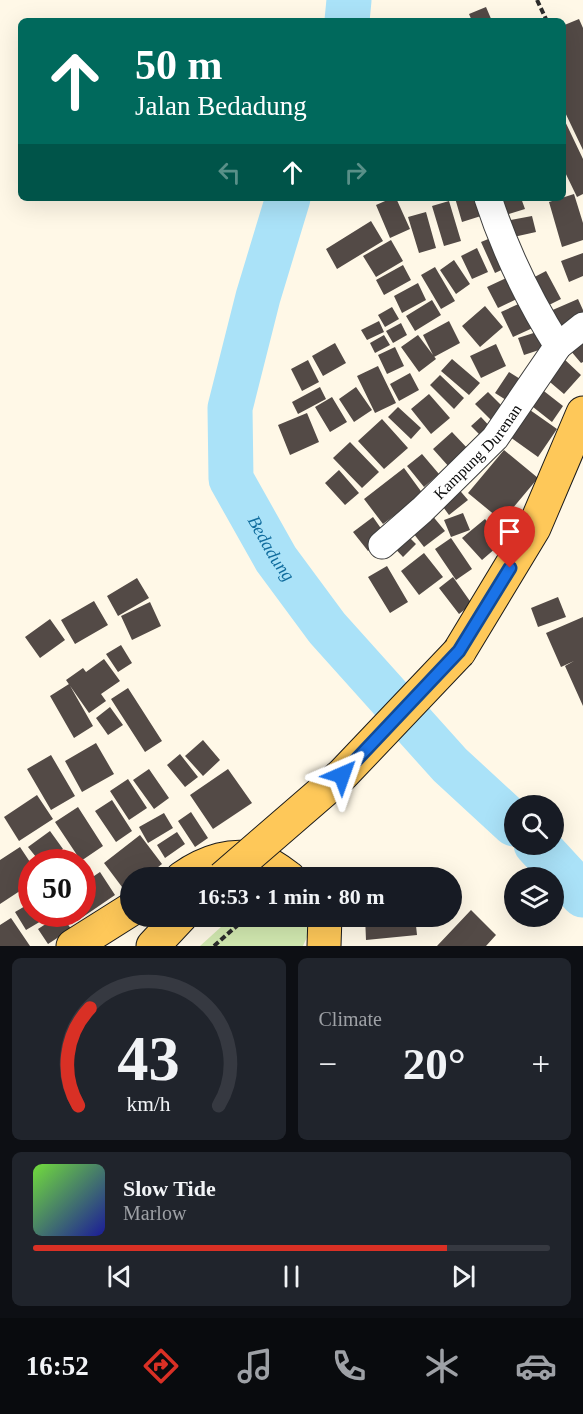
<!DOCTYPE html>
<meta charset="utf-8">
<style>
body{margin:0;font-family:"Times New Roman",serif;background:#20242c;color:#f1f3f6;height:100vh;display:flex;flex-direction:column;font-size:22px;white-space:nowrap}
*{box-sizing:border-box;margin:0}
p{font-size:20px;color:#9ea1a6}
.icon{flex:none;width:33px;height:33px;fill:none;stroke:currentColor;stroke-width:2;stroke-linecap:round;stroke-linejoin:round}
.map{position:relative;height:946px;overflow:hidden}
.side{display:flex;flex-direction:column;gap:12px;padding:12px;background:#0d0f14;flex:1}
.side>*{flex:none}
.banner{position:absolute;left:18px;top:18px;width:548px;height:183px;border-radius:9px;box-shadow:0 6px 24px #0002;background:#00695c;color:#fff;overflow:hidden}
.fabs{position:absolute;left:504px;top:795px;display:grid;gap:12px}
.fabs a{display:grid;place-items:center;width:60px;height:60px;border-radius:50%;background:#171b24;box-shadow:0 6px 24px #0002;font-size:30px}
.speed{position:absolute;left:18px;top:849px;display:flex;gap:12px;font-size:30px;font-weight:700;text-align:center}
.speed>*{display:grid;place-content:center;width:78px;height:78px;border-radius:50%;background:#171b24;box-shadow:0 6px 24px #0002;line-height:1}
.speed .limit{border:9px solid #d22;background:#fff;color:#111}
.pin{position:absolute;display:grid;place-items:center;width:51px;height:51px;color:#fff;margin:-62px -26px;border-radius:50% 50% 50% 0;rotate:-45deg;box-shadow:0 0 6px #0007}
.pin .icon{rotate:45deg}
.me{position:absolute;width:66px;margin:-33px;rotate:43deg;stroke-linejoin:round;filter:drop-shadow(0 0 4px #0008)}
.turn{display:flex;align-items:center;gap:21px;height:126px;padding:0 18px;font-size:27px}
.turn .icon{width:78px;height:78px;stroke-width:2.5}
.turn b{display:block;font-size:42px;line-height:51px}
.lanes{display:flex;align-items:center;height:57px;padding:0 18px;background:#0003;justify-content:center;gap:30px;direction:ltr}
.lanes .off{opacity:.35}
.big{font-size:45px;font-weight:700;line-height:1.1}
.side .widget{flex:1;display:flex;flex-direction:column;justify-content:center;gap:9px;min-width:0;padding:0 21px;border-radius:9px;background:#20242c}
.side .dial{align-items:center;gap:0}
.dial svg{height:156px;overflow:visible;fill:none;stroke:#363941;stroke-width:7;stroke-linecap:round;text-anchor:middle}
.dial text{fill:#f1f3f6;stroke:none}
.song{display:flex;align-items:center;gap:18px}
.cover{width:72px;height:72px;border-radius:9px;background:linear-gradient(135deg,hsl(100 70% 55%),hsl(240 70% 35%))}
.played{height:6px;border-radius:3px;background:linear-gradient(90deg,#d93025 80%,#363941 80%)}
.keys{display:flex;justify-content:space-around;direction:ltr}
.heat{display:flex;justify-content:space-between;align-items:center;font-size:33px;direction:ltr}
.side .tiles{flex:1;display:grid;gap:12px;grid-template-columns:1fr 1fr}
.widget:last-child{grid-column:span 2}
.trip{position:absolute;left:120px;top:867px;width:342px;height:60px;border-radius:30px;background:#171b24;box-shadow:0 6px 24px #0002;font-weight:700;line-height:60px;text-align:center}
.dock{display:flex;height:96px;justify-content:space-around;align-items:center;background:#090b0e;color:#9ea1a6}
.dock .icon{width:42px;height:42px}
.dock .active{color:#d93025}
.dock b{font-size:27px;color:#f1f3f6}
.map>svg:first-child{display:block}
.green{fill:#d3eab1}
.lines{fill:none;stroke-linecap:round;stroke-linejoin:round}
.river{stroke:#aae2f8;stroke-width:45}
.building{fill:#534a46}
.minor-casing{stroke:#3d3d3d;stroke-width:29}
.major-casing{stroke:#1b1b1b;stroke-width:35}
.path{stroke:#2c2c2c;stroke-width:4;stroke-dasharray:6 3;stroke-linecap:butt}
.minor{stroke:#fff;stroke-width:27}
.major{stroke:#fec859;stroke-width:33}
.major-bridge-casing{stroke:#1b1b1b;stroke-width:35;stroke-linecap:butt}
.major-bridge{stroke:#fec859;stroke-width:33}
.route-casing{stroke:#114b97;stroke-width:15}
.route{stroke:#1a73e8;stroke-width:10}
.labels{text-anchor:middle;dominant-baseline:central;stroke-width:6;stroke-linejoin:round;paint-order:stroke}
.street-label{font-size:16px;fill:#0a0a0a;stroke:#fff}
.water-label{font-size:18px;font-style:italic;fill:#116d9e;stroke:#fff}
</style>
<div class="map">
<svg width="583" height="946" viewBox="0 0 583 946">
<rect width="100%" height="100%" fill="#fff8e7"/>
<!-- green -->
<path class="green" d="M 232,917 L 309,917 L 313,923 L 303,946 L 200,946 Z"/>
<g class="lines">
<!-- river -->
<g class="river">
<path d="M 347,21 L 349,0"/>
<path id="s1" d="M 288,198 L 258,297 L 230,408 L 231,479 L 276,559 L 327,628 L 450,765 L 514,824"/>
<path d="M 536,844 L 583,895"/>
</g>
</g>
<!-- building -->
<path class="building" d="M 486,7 L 492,21 L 472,21 L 469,14 Z
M 579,19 L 583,28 L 583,150 L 562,106 L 562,26 Z
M 562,115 L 583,159 L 583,194 L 577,197 L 562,166 Z
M 574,194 L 583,223 L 583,240 L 562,247 L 549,202 Z
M 392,198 L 396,198 L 410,229 L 390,238 L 376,205 Z
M 455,198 L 476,198 L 481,216 L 462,222 Z
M 493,198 L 521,198 L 525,209 L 499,217 Z
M 449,201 L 461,241 L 444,246 L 432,206 Z
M 426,212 L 436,248 L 419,253 L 408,217 Z
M 532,216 L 536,232 L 509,238 L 505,221 Z
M 371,221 L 383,241 L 337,269 L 326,249 Z
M 498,235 L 512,265 L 495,273 L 481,242 Z
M 391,240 L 403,261 L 376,277 L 363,256 Z
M 477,248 L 488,272 L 472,279 L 461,256 Z
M 583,253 L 583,276 L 569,282 L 561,261 Z
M 454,260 L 470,284 L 456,294 L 440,270 Z
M 403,265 L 411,280 L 384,295 L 376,280 Z
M 435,267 L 455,301 L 441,309 L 421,275 Z
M 546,271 L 561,299 L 539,310 L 525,282 Z
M 515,274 L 525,295 L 498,308 L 487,287 Z
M 418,283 L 426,300 L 402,313 L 394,296 Z
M 578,299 L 583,310 L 583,319 L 555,330 L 548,312 Z
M 432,300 L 441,315 L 415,331 L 406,316 Z
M 525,301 L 537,326 L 513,337 L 501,312 Z
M 485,306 L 503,327 L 480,347 L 462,326 Z
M 392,307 L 399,319 L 385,327 L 378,315 Z
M 379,321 L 384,332 L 367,340 L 361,330 Z
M 449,321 L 460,343 L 434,357 L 423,335 Z
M 401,323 L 407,335 L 393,343 L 386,331 Z
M 543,330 L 548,347 L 524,355 L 518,338 Z
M 384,335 L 390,345 L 375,353 L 370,343 Z
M 418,335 L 436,359 L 419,372 L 401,347 Z
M 583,339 L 583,362 L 581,363 L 570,350 Z
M 335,343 L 346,363 L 323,376 L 312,356 Z
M 496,344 L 506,366 L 481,378 L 470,356 Z
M 395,347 L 404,366 L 387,374 L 378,355 Z
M 562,357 L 581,375 L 564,394 L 544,377 Z
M 452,359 L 480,383 L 469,395 L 441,371 Z
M 308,360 L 319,382 L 302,391 L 291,369 Z
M 378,366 L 396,403 L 375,413 L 357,376 Z
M 509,372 L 525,382 L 511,403 L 495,393 Z
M 410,373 L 419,390 L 399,401 L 390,384 Z
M 440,375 L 464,398 L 454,409 L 430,385 Z
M 320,387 L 326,399 L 298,414 L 292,402 Z
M 356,387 L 372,410 L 354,422 L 339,399 Z
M 540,388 L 563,406 L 552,422 L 528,403 Z
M 488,392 L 506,410 L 494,423 L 475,404 Z
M 429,394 L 450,418 L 431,434 L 411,409 Z
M 332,397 L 347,422 L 330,432 L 315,407 Z
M 398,407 L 421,428 L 411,439 L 388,417 Z
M 530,410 L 557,429 L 538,457 L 510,437 Z
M 307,413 L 319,442 L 290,455 L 278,425 Z
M 481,417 L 494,431 L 485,440 L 471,426 Z
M 382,419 L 408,448 L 384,469 L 358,441 Z
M 452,432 L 469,450 L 450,468 L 433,449 Z
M 350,442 L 379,472 L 362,488 L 333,458 Z
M 504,450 L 538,478 L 502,521 L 468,493 Z
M 422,454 L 439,474 L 424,487 L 407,466 Z
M 404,468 L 423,494 L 383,524 L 364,499 Z
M 339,470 L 359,493 L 345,505 L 325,483 Z
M 456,486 L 468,500 L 449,515 L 438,500 Z
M 463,513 L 470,530 L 451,537 L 444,520 Z
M 431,514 L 445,531 L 424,547 L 410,529 Z
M 373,517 L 387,537 L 368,551 L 353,532 Z
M 485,519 L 504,541 L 482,560 L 462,538 Z
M 402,530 L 416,544 L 403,557 L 389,542 Z
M 451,538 L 472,569 L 456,580 L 435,549 Z
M 424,553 L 443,577 L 419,595 L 401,571 Z
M 387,566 L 408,602 L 390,613 L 368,577 Z
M 453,577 L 472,604 L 459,614 L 439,588 Z
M 137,578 L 149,598 L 118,616 L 107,596 Z
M 558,597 L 566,617 L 538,627 L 531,608 Z
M 94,601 L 108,625 L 75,644 L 61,620 Z
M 150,602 L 161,626 L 132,640 L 121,616 Z
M 583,617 L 583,706 L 565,666 L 574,661 L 561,667 L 546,633 Z
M 50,619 L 65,640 L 40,658 L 25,637 Z
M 121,645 L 132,663 L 118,672 L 106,654 Z
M 104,659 L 120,681 L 101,694 L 106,701 L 89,713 L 66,680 L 83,668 L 86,672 Z
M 69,684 L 93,726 L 74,738 L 50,696 Z
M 128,688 L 162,741 L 145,752 L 111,699 Z
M 110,707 L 123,725 L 108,735 L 96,718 Z
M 203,740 L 220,760 L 203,776 L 185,756 Z
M 96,743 L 114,774 L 82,792 L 65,761 Z
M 180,754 L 198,777 L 185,787 L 167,765 Z
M 51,755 L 75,796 L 51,810 L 27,769 Z
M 149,769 L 169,798 L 154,809 L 133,780 Z
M 228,769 L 252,803 L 213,829 L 190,795 Z
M 128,779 L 147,808 L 129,820 L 110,791 Z
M 37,795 L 53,819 L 19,841 L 4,817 Z
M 112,800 L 132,831 L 116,842 L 95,811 Z
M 78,807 L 103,846 L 81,861 L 55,822 Z
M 191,812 L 208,838 L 195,847 L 178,821 Z
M 164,813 L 173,828 L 148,843 L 139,827 Z
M 50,831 L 63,849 L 45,862 L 40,862 L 28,847 Z
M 177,832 L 185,844 L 165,858 L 157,845 Z
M 140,835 L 162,864 L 144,878 L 130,878 L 130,887 L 125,891 L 104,863 Z
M 20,847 L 32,865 L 32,883 L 0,904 L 0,860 Z
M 100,872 L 115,895 L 77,921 L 72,914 L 82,914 L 82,884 Z
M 32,902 L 32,914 L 53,914 L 26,930 L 15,912 Z
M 471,910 L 496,935 L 486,946 L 437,946 Z
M 61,914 L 71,929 L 48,944 L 38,929 Z
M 365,916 L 415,916 L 417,935 L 366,940 Z
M 11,918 L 30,946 L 0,946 L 0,925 Z"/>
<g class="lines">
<!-- minor casing -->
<g class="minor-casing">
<g id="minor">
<path d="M 488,198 C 505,250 529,300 558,346"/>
<path id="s2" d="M 382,545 L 422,510 L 495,438 L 558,346 L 583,326"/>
</g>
</g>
<!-- major casing -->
<g class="major-casing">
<path id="major" d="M 459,652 L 534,528 L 583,413
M 182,878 C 205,862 234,851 261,861 C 271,864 281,872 289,878
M 73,946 L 130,910
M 153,946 L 181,916
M 324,946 L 325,916"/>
</g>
<!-- path -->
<path class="path" d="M 537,0 L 547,21
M 214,946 L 248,916"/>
<!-- minor -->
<use href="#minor" class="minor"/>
<!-- major -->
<use href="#major" class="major"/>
<!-- major-bridge casing -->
<g class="major-bridge-casing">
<path id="major-bridge" d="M 223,878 L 342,775 L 459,652"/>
</g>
<!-- major-bridge -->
<use href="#major-bridge" class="major-bridge"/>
</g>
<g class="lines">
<!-- route casing -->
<g class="route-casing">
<path id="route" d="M 342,775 L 459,651 L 510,568"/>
</g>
<!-- route -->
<use href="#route" class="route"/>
</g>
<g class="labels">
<!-- street labels -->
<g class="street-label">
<text stroke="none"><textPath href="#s2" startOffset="134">Kampung Durenan</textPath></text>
</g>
<!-- water labels -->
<g class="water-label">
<text stroke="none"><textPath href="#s1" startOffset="369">Bedadung</textPath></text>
</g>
</g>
</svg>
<div class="fabs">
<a><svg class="icon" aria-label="search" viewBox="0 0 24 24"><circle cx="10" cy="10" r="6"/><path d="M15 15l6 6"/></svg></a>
<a><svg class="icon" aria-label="layers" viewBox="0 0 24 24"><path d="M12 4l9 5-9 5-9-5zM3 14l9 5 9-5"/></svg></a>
</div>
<div class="speed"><div class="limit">50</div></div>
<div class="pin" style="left:510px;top:568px;background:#d93025"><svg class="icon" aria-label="arrive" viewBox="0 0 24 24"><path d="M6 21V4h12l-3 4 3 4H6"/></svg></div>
<svg class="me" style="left:342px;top:775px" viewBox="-20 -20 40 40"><path d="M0-17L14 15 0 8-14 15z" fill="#1a73e8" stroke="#fff" stroke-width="4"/></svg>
<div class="trip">16:53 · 1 min · 80 m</div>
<div class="banner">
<div class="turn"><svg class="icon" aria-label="ahead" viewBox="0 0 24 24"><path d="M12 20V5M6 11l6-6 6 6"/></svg><div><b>50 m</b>Jalan Bedadung</div></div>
<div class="lanes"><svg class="icon off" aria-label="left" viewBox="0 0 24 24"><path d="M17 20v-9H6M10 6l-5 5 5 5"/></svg><svg class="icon" aria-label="ahead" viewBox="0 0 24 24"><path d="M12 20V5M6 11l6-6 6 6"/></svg><svg class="icon off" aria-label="right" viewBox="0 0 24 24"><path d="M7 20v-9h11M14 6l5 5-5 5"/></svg></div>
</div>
</div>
<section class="side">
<div class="tiles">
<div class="widget dial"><svg viewBox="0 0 100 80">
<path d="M14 69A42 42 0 1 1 86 69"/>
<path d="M14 69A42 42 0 0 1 20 19" stroke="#d93025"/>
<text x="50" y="56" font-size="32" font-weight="700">43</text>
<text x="50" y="72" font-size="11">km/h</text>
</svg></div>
<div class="widget"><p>Climate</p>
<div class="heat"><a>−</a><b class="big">20°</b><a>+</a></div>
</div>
<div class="widget">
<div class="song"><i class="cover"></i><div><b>Slow Tide</b><p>Marlow</p></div></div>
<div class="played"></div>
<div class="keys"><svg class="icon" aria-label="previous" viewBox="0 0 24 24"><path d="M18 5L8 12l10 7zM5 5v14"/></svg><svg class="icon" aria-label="pause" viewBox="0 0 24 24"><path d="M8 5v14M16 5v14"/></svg><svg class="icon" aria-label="next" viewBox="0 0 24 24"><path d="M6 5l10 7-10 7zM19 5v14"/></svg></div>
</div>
</div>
</section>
<nav class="dock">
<b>16:52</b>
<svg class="icon active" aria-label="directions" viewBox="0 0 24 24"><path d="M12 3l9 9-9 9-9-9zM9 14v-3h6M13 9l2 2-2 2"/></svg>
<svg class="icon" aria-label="music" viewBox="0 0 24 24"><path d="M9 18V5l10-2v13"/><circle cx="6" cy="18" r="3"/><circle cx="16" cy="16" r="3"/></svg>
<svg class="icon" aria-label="phone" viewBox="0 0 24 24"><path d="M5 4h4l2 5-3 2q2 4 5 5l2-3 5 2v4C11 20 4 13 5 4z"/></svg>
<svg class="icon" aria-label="climate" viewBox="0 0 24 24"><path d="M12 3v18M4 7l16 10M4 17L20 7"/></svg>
<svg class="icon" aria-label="car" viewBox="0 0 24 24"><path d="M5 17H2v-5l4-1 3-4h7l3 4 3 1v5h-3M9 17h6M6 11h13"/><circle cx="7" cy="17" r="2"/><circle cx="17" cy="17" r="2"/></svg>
</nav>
